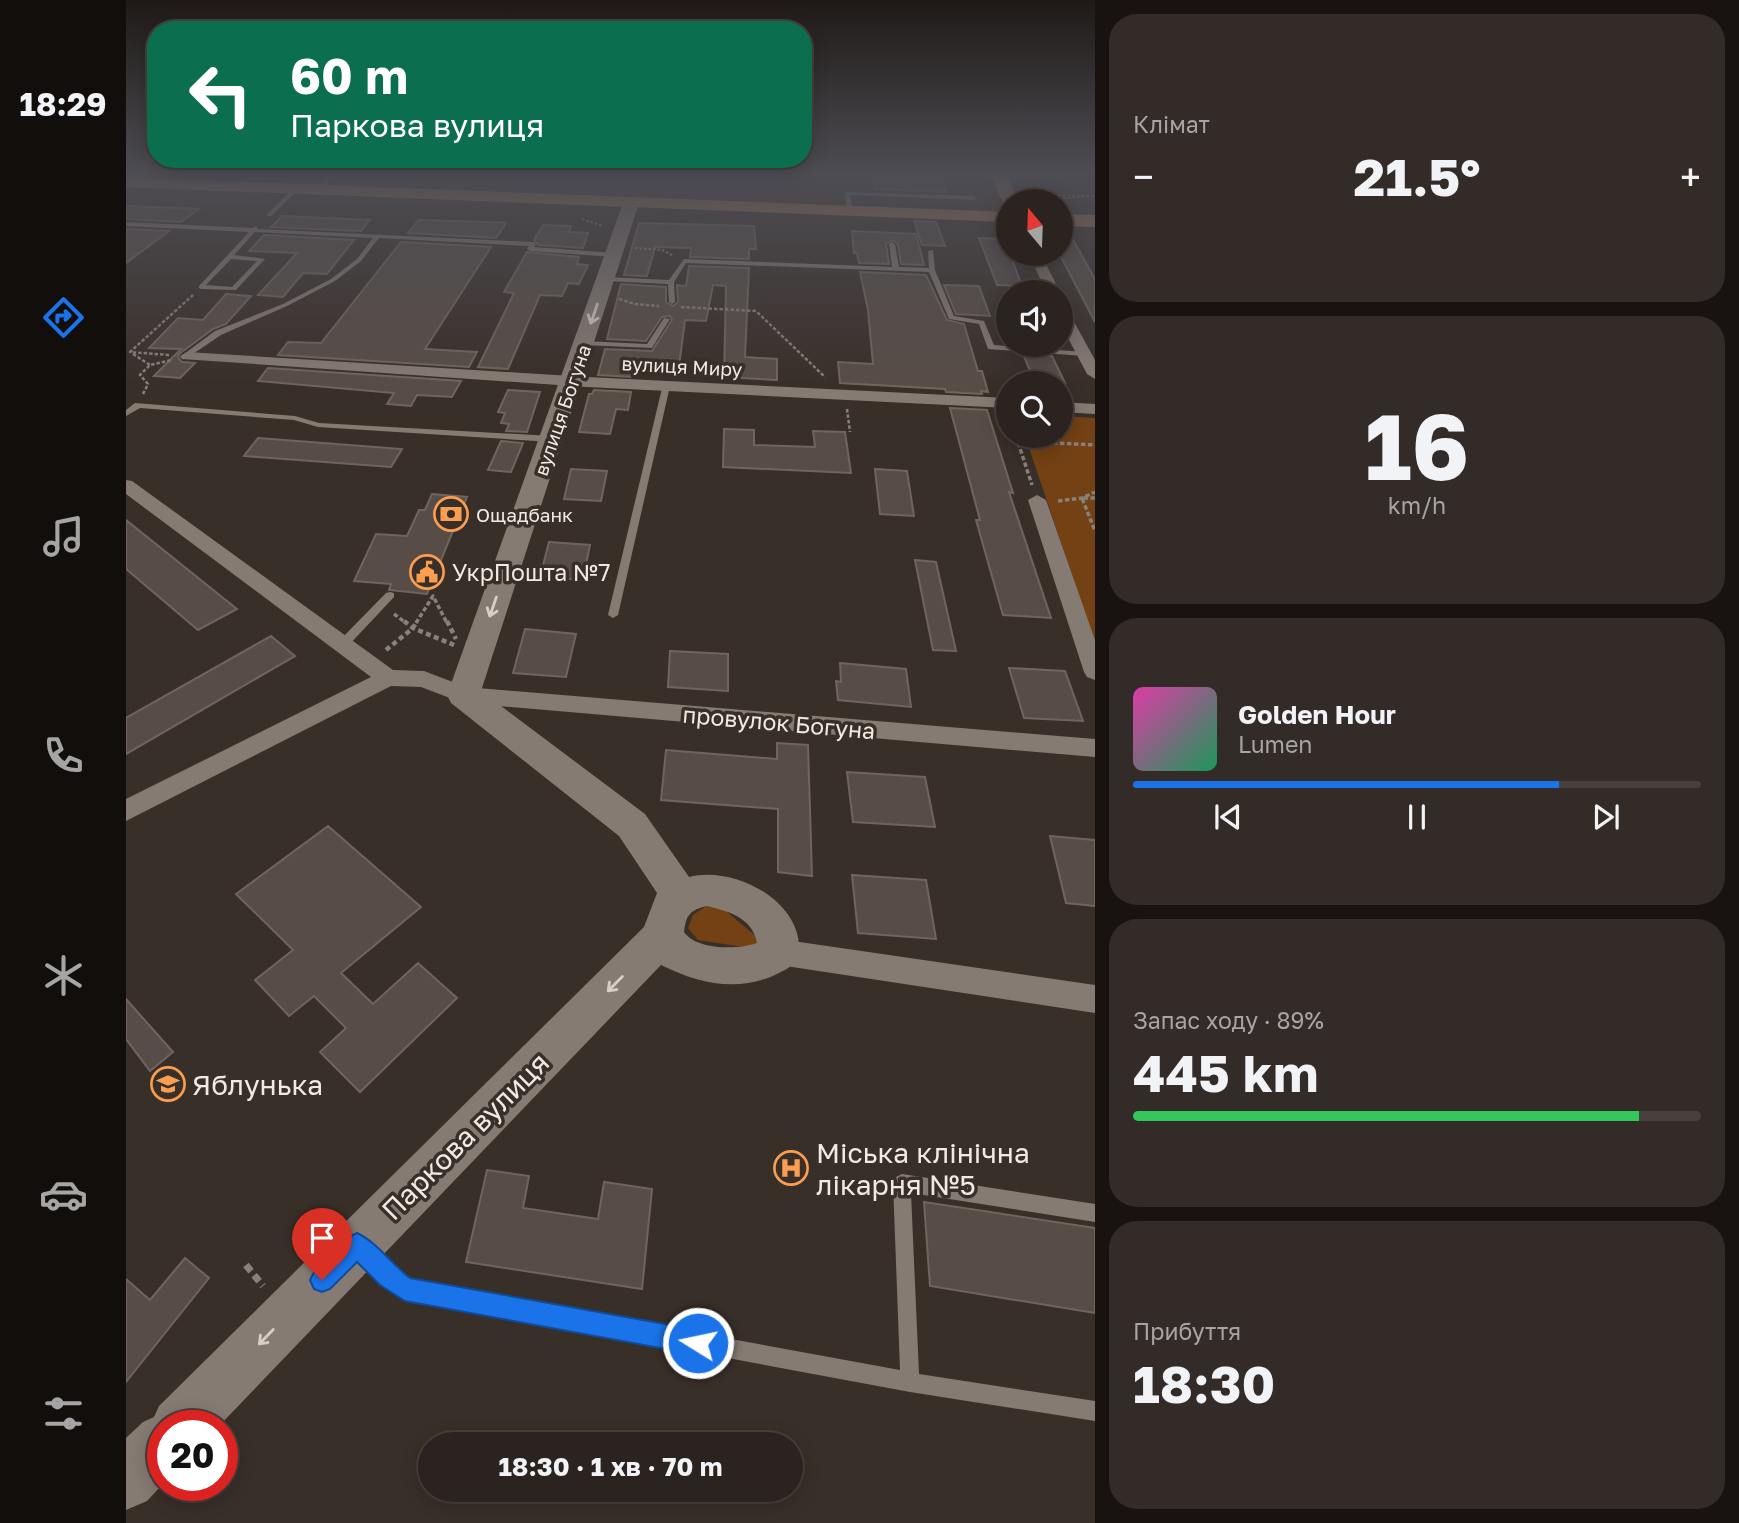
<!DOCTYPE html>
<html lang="uk">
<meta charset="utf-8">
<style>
body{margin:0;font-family:"Golos Text",sans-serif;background:#332b28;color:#f1f3f6;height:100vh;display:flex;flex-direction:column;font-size:26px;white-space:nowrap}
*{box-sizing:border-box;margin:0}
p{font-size:23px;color:#a6a4a4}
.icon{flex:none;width:38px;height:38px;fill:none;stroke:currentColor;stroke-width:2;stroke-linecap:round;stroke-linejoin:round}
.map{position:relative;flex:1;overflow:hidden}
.drawer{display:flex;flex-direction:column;gap:14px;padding:14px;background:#181311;width:644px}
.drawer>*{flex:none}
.banner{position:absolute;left:21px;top:21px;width:665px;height:147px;border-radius:28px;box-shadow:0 4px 18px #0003,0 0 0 2px #47403d;background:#0b6e4f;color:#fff;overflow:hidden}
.needle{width:46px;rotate:341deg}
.tools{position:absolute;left:870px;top:189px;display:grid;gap:14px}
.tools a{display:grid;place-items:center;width:77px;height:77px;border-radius:50%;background:#2b231f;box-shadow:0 4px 18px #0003,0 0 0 2px #47403d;font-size:35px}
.speed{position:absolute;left:21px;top:1410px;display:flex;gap:14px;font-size:35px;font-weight:700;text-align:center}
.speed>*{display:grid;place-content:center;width:91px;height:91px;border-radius:50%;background:#2b231f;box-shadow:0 4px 18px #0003,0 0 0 2px #47403d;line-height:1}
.speed .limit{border:10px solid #d22;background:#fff;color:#111}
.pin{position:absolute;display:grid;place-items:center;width:60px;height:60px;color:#fff;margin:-72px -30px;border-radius:50% 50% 50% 0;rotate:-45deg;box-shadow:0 0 7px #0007}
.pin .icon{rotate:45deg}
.me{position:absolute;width:77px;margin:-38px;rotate:280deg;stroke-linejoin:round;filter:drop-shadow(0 0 5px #0008)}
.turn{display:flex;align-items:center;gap:24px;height:147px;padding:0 28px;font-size:32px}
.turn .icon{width:91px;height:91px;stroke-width:2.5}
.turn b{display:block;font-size:49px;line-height:60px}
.big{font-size:52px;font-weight:700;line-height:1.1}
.drawer .widget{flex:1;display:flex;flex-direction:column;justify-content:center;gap:10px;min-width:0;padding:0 24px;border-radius:28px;background:#332b28}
.drawer .dial{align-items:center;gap:0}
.dial b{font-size:91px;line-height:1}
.song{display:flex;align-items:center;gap:21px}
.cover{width:84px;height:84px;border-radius:10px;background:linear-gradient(135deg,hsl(320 70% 55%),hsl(150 70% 35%))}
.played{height:7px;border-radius:4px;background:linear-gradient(90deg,#1a73e8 75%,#47403d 75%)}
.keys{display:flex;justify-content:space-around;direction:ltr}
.heat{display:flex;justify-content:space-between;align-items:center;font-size:38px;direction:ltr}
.charge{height:10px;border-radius:5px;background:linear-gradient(90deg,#34c759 89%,#47403d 0)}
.trip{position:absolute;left:292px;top:1432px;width:385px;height:70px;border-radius:35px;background:#2b231f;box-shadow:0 4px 18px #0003,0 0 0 2px #47403d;font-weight:700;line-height:70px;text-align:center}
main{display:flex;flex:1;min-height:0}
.tab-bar{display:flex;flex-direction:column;width:126px;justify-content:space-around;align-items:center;background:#110e0c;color:#a6a4a4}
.tab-bar .icon{width:49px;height:49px}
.tab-bar .selected{color:#1a73e8}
.tab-bar b{font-size:32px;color:#f1f3f6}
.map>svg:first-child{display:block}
.green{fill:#734114}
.building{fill:#574d46;stroke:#70655e;stroke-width:2}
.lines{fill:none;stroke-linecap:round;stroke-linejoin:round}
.path-far4{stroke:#88807a;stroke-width:2;stroke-dasharray:2.5 2;stroke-linecap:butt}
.path-far3{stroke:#88807a;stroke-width:2.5;stroke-dasharray:3.5 2;stroke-linecap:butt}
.path-far2{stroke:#88807a;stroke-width:3.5;stroke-dasharray:4.5 2.5;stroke-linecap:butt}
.path-far1{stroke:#88807a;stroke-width:4.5;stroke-dasharray:5 3.5;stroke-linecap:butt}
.path{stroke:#88807a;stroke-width:7;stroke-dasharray:8 5;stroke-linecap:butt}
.service{fill:#867b73;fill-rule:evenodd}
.minor{fill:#867b73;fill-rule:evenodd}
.secondary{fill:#867b73;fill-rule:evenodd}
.primary{fill:#b07d55;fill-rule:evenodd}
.oneway{stroke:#d6cec8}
.route{fill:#1a73e8;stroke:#114b97;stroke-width:2}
.labels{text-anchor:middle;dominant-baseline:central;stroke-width:7;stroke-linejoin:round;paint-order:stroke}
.far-street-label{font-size:19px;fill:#f0eae5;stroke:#392f29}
.far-poi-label{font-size:19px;fill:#f0eae5;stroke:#392f29;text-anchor:start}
.poi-label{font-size:23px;fill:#f0eae5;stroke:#392f29;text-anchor:start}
.street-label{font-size:23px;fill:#f0eae5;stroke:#392f29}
.near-poi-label{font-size:28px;fill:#f0eae5;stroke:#392f29;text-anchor:start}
.near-street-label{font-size:28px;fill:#f0eae5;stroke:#392f29}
</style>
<main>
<nav class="tab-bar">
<b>18:29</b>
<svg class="icon selected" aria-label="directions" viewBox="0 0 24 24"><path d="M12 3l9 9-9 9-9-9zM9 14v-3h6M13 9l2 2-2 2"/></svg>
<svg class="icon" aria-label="music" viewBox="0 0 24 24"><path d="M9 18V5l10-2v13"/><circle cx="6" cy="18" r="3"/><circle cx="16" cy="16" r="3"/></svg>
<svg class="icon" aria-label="phone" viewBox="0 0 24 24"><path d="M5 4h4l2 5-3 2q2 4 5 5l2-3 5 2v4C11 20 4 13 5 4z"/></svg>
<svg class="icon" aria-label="climate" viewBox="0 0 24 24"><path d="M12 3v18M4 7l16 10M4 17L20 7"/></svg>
<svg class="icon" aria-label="car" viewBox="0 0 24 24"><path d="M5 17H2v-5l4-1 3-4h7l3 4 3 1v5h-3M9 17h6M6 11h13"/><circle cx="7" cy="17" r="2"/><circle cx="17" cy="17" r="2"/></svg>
<svg class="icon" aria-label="filters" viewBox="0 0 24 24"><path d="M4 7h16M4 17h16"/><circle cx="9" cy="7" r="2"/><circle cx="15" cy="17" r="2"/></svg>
</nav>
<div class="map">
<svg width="969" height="1523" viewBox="0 0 969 1523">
<rect width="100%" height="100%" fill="#392f29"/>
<!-- green -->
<path class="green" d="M 935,416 L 969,418 L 969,643 L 899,436 L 934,436 Z
M 580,906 L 594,906 L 632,938 L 632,945 L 624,948 L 572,940 L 562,928 L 567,915 Z"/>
<!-- building -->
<path class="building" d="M 749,172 L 814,172 L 821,192 L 748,189 Z
M 0,206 L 73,209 L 55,222 L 0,219 Z
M 156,216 L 244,220 L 235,231 L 145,227 Z
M 293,220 L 360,222 L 380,223 L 370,238 L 282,233 Z
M 788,221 L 810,222 L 819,246 L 796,245 Z
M 513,223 L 628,226 L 630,249 L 623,249 L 623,259 L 564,257 L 565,248 L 529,247 L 521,276 L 498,275 Z
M 417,225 L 445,226 L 443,232 L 462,233 L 457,248 L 412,245 L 408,240 Z
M 0,229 L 43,231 L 0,263 Z
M 934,229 L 941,229 L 969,279 L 969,322 L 934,255 Z
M 726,231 L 790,234 L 798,265 L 775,264 L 772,244 L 767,240 L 760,244 L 763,264 L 733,263 L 731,253 L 728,253 Z
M 138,235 L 228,240 L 201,274 L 177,273 L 157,297 L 132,295 L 171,253 L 123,251 Z
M 853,238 L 878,239 L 896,286 L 871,285 Z
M 275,242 L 365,247 L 299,349 L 351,352 L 343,367 L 152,355 L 162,342 L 195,343 Z
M 401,252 L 453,257 L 451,264 L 462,265 L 453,284 L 442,283 L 436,296 L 414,295 L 382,369 L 352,367 L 388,293 L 378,292 Z
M 563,266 L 623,268 L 619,357 L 651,359 L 651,380 L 598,377 L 600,286 L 587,285 L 580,321 L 559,320 L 552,374 L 509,372 L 508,377 L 472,375 L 479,349 L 526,351 L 546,320 L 544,316 L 536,317 L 520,341 L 481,339 L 495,284 L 540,287 L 540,302 L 547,306 L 552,302 L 551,285 L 560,286 Z
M 734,272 L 800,275 L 821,320 L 838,324 L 852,371 L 856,371 L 862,392 L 855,391 L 856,394 L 820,392 L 819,389 L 714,383 L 712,362 L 747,364 L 742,310 Z
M 818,285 L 853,286 L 864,316 L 830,314 Z
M 100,294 L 125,296 L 100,324 L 87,329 L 53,354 L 52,357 L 56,362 L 69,363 L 54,378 L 28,376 L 55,349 L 23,348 L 52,318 L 77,320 Z
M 897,354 L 926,356 L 939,383 L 909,383 Z
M 142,368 L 335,381 L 326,397 L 291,395 L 285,406 L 261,404 L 268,393 L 132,381 Z
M 382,390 L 414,392 L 401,432 L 380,431 L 383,424 L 375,423 L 379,413 L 372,412 Z
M 468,390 L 505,392 L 502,410 L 490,409 L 484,434 L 453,432 L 463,394 L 466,394 Z
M 824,408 L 861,410 L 887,493 L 883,492 L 925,618 L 877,615 L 850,520 L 854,520 Z
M 598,429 L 628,430 L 628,445 L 689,447 L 687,431 L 719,432 L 725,473 L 597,467 Z
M 132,438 L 276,449 L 265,467 L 118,456 Z
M 375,441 L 397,443 L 385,472 L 362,470 Z
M 445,469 L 481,471 L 475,501 L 438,499 Z
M 749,469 L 781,471 L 788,516 L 754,514 Z
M 306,494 L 341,497 L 301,594 L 263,590 L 265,584 L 228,581 L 250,534 L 281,536 L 293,510 L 299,510 Z
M 0,520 L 111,609 L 72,630 L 0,569 Z
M 423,542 L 464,545 L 457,580 L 414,577 Z
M 789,560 L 810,562 L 830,651 L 807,650 Z
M 399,629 L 450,634 L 440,677 L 387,673 Z
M 145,636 L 169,656 L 0,754 L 0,718 Z
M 544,651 L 602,654 L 602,691 L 542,687 Z
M 714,663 L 780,669 L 785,707 L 712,700 L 710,681 L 715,682 Z
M 883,668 L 939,671 L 957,721 L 898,718 Z
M 651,743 L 682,745 L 686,876 L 652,872 L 652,809 L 535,800 L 540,750 L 651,759 Z
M 721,772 L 799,777 L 809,827 L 727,822 Z
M 202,826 L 295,907 L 215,973 L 247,1004 L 292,963 L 331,998 L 234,1092 L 194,1052 L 220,1028 L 188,996 L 163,1016 L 129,980 L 167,950 L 110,894 Z
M 924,836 L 969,840 L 969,906 L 940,903 Z
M 726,875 L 800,880 L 810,939 L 732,933 Z
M 0,999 L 47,1052 L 24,1071 L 0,1039 Z
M 361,1170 L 403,1176 L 397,1208 L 472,1219 L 478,1182 L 526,1189 L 516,1289 L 340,1262 Z
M 798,1202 L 969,1228 L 969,1313 L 804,1286 Z
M 59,1258 L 83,1278 L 0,1382 L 0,1279 L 24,1300 Z"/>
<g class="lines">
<!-- path-far4 -->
<path class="path-far4" d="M 901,194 L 961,196 L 903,201
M 961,196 L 969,196
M 456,219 L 477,226
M 509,248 L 536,250 L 548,256"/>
<!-- path-far3 -->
<path class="path-far3" d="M 493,299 L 509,304 L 533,306
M 555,307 L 630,311 L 699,377
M 7,354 L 24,365
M 43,355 L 4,352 L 67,295
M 17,394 L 22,384 L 14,375 L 24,365 L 46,360
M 721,409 L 724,432"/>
<!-- path-far2 -->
<path class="path-far2" d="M 890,436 L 906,485
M 892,441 L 969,445
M 969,498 L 956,498 L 969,531
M 932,501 L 956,498 L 969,492
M 268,614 L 280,623
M 290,623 L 307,596 L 321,623"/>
<!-- path-far1 -->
<path class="path-far1" d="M 278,621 L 287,628 L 328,645
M 321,621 L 330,639
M 260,650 L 287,628 L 291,621"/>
<!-- path -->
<path class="path" d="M 120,1265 L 137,1286"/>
<!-- service -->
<path class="service" d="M 206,172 L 212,172 L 193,191 L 189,191 L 189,189 Z
M 168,188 L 173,189 L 145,216 L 141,216 L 141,214 Z
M 719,192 L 848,196 L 851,198 L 848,200 L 724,195 L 727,211 L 724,213 L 721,211 Z
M 0,222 L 126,228 L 130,226 L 132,229 L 407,242 L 410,244 L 408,247 L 488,253 L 491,255 L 488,257 L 404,251 L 401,249 L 403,246 L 253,238 L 235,261 L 209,281 L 161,306 L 95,335 L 61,358 L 58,358 L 58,354 L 89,331 L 157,304 L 205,279 L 231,259 L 247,238 L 129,232 L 108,255 L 139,259 L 110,290 L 75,289 L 73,288 L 73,286 L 123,232 L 0,226 ZM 105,259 L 131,261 L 106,287 L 80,285 Z
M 766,242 L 769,244 L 773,267 L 803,268 L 802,251 L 807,250 L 809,270 L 828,316 L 858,321 L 868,345 L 958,352 L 962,354 L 958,356 L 862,349 L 853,324 L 823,319 L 803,272 L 560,263 L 548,282 L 549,302 L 546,304 L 543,302 L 542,284 L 480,281 L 477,279 L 480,277 L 543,280 L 558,259 L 766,267 L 763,244 Z
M 538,318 L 544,319 L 526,348 L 458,345 L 454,343 L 458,341 L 521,344 Z
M 537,384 L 544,386 L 492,615 L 487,618 L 482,615 Z
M 9,403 L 169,416 L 193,423 L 426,436 L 430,439 L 426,442 L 192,427 L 168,420 L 14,408 L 0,416 L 0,410 Z
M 264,592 L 268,593 L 268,597 L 221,647 L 213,647 L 212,644 L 213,641 L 260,593 Z
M 776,1174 L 969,1204 L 969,1222 L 785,1193 L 793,1374 L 969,1401 L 969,1421 L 784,1392 L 279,1298 C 261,1291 238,1271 230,1253 L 233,1247 L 239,1244 L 245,1247 L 268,1271 L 283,1280 L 774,1370 L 767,1183 L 770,1177 Z"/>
<!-- minor -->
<path class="minor" d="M 903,254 L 915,254 L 934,292 L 920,292 Z
M 934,305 L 941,309 L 969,360 L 969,379 L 961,374 L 934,323 Z
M 61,352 L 461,377 L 882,398 L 882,408 L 461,387 L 56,359 L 54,356 Z
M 934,402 L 969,404 L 969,414 L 934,412 Z
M 0,480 L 6,481 L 267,670 L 298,671 L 340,687 L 969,739 L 969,757 L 337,703 L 295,687 L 265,686 L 0,821 L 0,799 L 245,677 L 0,494 Z
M 911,495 L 920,500 L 969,640 L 969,680 L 961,677 L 958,672 L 902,500 Z
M 653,939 L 969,985 L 969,1013 L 653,965 L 643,961 L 639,952 L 643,943 Z"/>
<!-- secondary -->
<path class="secondary" d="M 505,198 L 513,203 L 355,691 L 519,814 L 563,877 C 606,865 676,900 673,951 C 673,963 663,968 653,973 C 614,993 573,984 535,965 L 93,1426 L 37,1426 L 37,1484 L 21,1501 L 0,1510 L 0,1438 L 17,1422 L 28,1417 L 33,1406 L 518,927 L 531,893 L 493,836 L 325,703 L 321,695 L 497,203 ZM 581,906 C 602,911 627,918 631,943 C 612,950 570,950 558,932 C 560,915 564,910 581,906 Z"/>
<!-- primary -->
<path class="primary" d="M 863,172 L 879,172 L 893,201 L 882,201 L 882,206 L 878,205 Z
M 0,177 L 882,212 L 882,222 L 0,187 Z
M 934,214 L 969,215 L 969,227 L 934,226 Z"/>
</g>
<!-- one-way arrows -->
<defs><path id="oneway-shaft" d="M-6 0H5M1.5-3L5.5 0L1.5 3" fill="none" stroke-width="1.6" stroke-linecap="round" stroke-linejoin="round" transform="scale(1.75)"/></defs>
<g class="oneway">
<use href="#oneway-shaft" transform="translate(468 314) rotate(109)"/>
<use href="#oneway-shaft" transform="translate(367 607) rotate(109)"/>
<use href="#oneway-shaft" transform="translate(489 984) rotate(135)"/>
<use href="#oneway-shaft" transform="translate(140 1337) rotate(134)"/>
</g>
<!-- sky -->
<linearGradient id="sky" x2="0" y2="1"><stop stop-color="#1f1a17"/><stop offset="0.45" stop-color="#4e4d54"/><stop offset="1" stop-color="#4e4d54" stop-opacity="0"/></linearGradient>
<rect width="969" height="385" fill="url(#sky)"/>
<!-- route -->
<path class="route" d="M 231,1233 C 251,1242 266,1265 284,1278 L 572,1330 L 580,1334 L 584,1343 L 580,1351 L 572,1355 L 279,1301 L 254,1285 L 231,1262 L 204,1289 L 196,1292 L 188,1289 L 184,1280 C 191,1264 215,1240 231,1233 Z"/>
<!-- icons -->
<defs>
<g id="bank-ring" transform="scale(1.75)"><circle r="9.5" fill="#392f29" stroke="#fb9e51" stroke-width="1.5"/><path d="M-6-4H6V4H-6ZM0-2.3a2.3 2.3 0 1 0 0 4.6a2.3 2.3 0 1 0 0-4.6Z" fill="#fb9e51"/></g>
<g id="civic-ring" transform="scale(1.75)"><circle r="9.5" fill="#392f29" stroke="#fb9e51" stroke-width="1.5"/><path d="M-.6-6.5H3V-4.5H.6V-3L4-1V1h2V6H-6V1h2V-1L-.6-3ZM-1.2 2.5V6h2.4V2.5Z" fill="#fb9e51"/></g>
<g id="school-ring" transform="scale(1.75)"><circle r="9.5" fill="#392f29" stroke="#fb9e51" stroke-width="1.5"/><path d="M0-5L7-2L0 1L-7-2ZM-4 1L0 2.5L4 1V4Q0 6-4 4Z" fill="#fb9e51"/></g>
<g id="hospital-ring" transform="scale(1.75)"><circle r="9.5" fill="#392f29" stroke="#fb9e51" stroke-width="1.5"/><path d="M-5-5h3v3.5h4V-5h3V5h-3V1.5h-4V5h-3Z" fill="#fb9e51"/></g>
</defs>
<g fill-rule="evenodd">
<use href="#bank-ring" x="325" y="514"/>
<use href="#civic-ring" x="301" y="572"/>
<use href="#school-ring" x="42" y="1084"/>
<use href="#hospital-ring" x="665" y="1168"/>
</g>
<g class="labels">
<!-- far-street labels -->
<g class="far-street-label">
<text transform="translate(556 366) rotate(3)">вулиця Миру</text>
<text transform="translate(436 410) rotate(-71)">вулиця Богуна</text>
</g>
<!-- far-poi labels -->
<g class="far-poi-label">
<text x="350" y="514">Ощадбанк</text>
</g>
<!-- poi labels -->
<g class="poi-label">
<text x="326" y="572">УкрПошта №7</text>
</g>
<!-- street labels -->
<g class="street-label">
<text transform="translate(653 722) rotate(5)">провулок Богуна</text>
</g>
<!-- near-poi labels -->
<g class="near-poi-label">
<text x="66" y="1084">Яблунька</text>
<text x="690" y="1152">Міська клінічна<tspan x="690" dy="32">лікарня №5</tspan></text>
</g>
<!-- near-street labels -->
<g class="near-street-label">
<text transform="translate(339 1136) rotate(-45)">Паркова вулиця</text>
</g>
</g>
</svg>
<div class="tools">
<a><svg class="needle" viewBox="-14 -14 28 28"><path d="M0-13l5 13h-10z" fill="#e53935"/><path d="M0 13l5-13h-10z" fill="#a6a4a4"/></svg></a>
<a><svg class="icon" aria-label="sound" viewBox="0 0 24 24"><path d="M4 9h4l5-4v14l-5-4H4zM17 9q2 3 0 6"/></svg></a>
<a><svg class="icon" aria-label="search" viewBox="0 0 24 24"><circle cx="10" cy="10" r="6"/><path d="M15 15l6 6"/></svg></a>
</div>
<div class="speed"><div class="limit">20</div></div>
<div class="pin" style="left:196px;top:1280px;background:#d93025"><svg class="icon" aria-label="arrive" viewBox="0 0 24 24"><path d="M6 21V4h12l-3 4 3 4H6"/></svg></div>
<svg class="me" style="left:572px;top:1343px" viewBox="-20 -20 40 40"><circle r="17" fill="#1a73e8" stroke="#fff" stroke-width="3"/><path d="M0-11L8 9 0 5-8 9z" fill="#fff"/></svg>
<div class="trip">18:30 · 1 хв · 70 m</div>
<div class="banner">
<div class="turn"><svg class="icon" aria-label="left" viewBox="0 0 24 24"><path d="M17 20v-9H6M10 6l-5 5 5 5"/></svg><div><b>60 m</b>Паркова вулиця</div></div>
</div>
</div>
<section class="drawer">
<div class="widget"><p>Клімат</p>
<div class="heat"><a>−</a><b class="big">21.5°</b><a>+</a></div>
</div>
<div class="widget dial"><b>16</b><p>km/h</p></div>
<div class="widget">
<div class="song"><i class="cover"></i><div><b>Golden Hour</b><p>Lumen</p></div></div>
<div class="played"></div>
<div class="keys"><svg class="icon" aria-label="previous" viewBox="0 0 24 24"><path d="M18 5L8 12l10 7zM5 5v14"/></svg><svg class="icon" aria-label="pause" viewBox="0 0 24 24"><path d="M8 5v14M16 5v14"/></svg><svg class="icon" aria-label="next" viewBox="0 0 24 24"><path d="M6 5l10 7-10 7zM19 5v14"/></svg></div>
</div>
<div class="widget"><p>Запас ходу · 89%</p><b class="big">445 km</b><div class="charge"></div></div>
<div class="widget"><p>Прибуття</p><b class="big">18:30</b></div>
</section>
</main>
